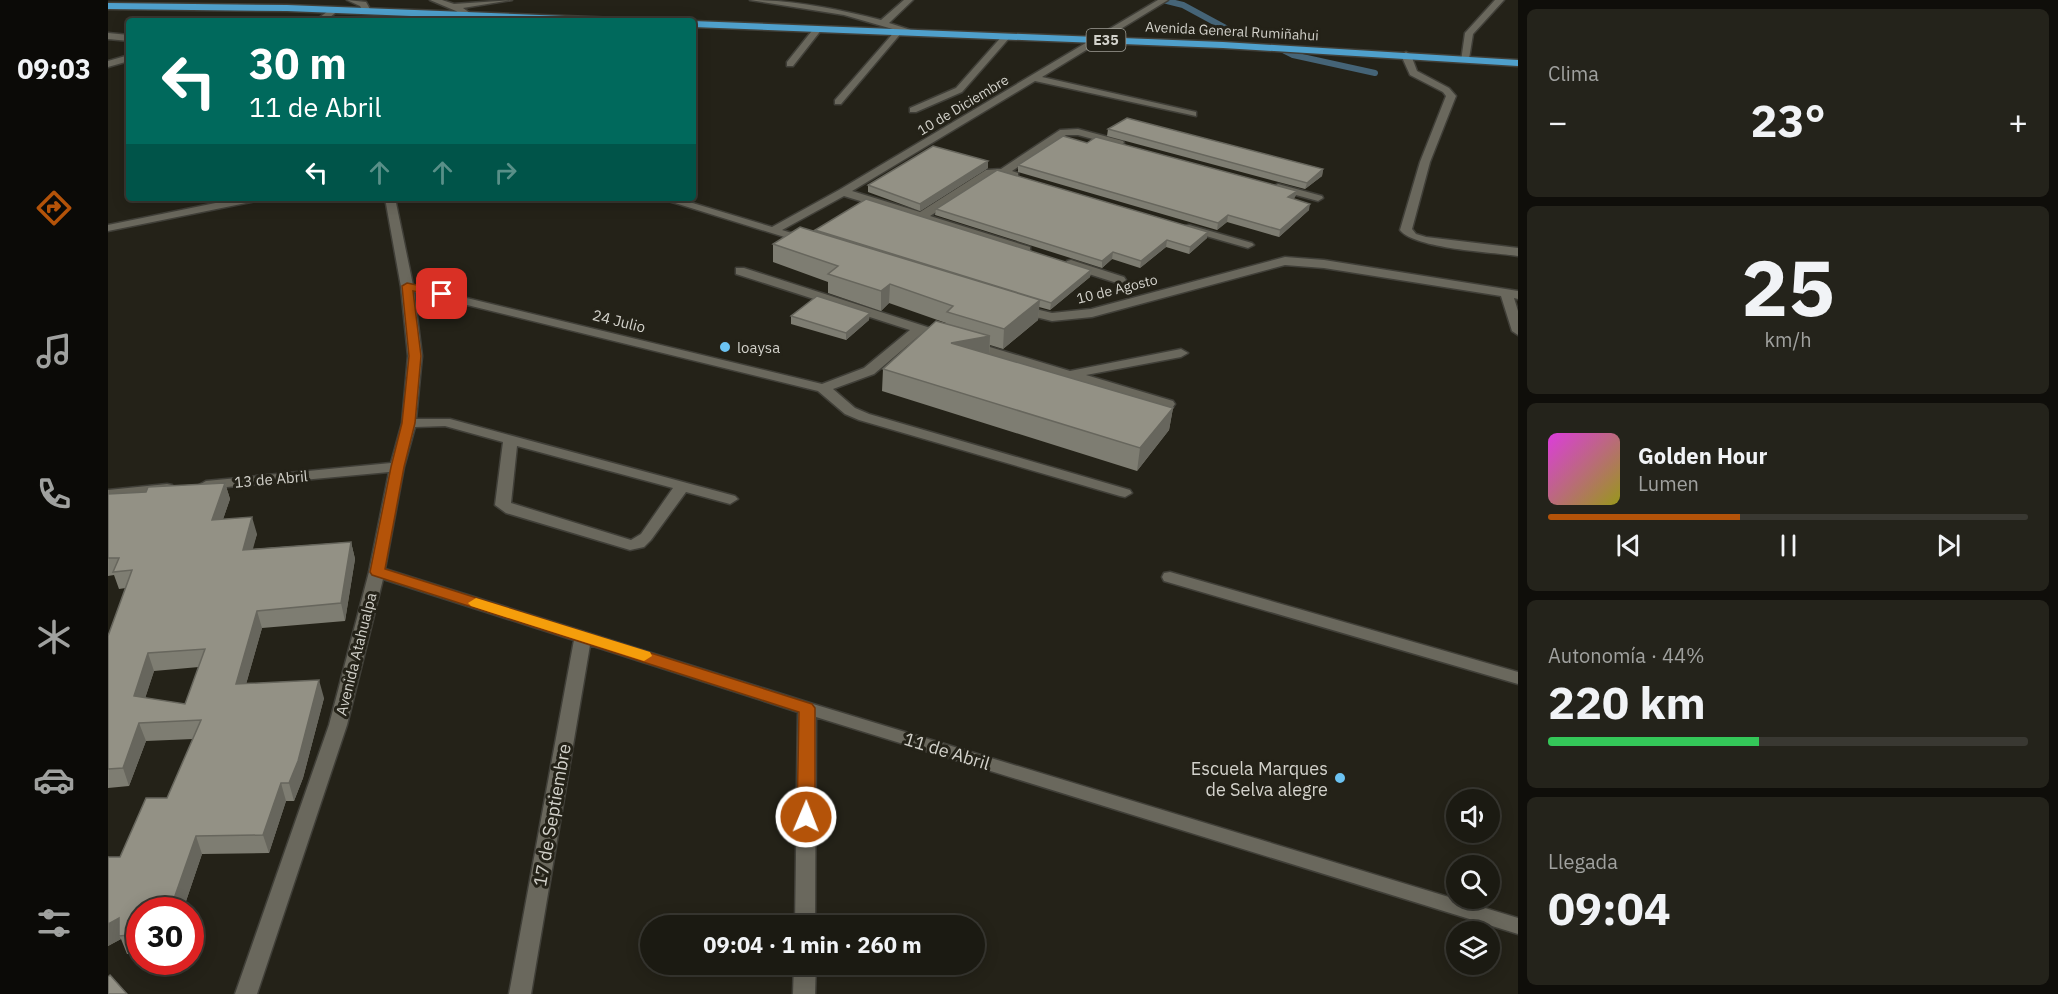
<!DOCTYPE html>
<html lang="es">
<meta charset="utf-8">
<style>
body{margin:0;font-family:"IBM Plex Sans",sans-serif;background:#24231b;color:#f1f3f6;height:100vh;display:flex;flex-direction:column;font-size:22px;white-space:nowrap}
*{box-sizing:border-box;margin:0}
p{font-size:20px;color:#a0a19f}
.icon{flex:none;width:33px;height:33px;fill:none;stroke:currentColor;stroke-width:2;stroke-linecap:round;stroke-linejoin:round}
.map{position:relative;flex:1;overflow:hidden}
.details{display:flex;flex-direction:column;gap:9px;padding:9px;background:#0f0e0a;width:540px}
.details>*{flex:none}
.banner{position:absolute;left:18px;top:18px;width:570px;height:183px;border-radius:6px;box-shadow:0 3px 15px #0003,0 0 0 2px #393832;background:#00695c;color:#fff;overflow:hidden}
.controls{position:absolute;left:1338px;top:789px;display:grid;gap:12px}
.controls a{display:grid;place-items:center;width:54px;height:54px;border-radius:50%;background:#1b1a12;box-shadow:0 3px 15px #0003,0 0 0 2px #393832;font-size:30px}
.speed{position:absolute;left:18px;top:897px;display:flex;gap:12px;font-size:30px;font-weight:700;text-align:center}
.speed>*{display:grid;place-content:center;width:78px;height:78px;border-radius:50%;background:#1b1a12;box-shadow:0 3px 15px #0003,0 0 0 2px #393832;line-height:1}
.speed .limit{border:9px solid #d22;background:#fff;color:#111}
.pin{position:absolute;display:grid;place-items:center;width:51px;height:51px;color:#fff;margin:-26px;border-radius:12px;box-shadow:0 3px 9px #0006}
.me{position:absolute;width:66px;margin:-33px;rotate:1deg;stroke-linejoin:round;filter:drop-shadow(0 0 4px #0008)}
.turn{display:flex;align-items:center;gap:21px;height:126px;padding:0 24px;font-size:27px}
.turn .icon{width:78px;height:78px;stroke-width:2.5}
.turn b{display:block;font-size:42px;line-height:51px}
.lanes{display:flex;align-items:center;height:57px;padding:0 24px;background:#0003;justify-content:center;gap:30px;direction:ltr}
.lanes .off{opacity:.35}
.big{font-size:45px;font-weight:700;line-height:1.1}
.details .widget{flex:1;display:flex;flex-direction:column;justify-content:center;gap:9px;min-width:0;padding:0 21px;border-radius:9px;background:#24231b}
.details .dial{align-items:center;gap:0}
.dial b{font-size:78px;line-height:1}
.song{display:flex;align-items:center;gap:18px}
.cover{width:72px;height:72px;border-radius:9px;background:linear-gradient(135deg,hsl(300 70% 55%),hsl(60 70% 35%))}
.played{height:6px;border-radius:3px;background:linear-gradient(90deg,#b45309 40%,#393832 40%)}
.keys{display:flex;justify-content:space-around;direction:ltr}
.heat{display:flex;justify-content:space-between;align-items:center;font-size:33px;direction:ltr}
.charge{height:9px;border-radius:4px;background:linear-gradient(90deg,#34c759 44%,#393832 0)}
.trip{position:absolute;left:532px;top:915px;width:345px;height:60px;border-radius:30px;background:#1b1a12;box-shadow:0 3px 15px #0003,0 0 0 2px #393832;font-weight:700;line-height:60px;text-align:center}
main{display:flex;flex:1;min-height:0}
.tabs{display:flex;flex-direction:column;width:108px;justify-content:space-around;align-items:center;background:#0b0a07;color:#a0a19f}
.tabs .icon{width:42px;height:42px}
.tabs .active{color:#b45309}
.tabs b{font-size:27px;color:#f1f3f6}
.map>svg:first-child{display:block}
.lines{fill:none;stroke-linecap:round;stroke-linejoin:round}
.stream{stroke:#456477;stroke-width:6}
.minor-casing{stroke:#403f38;stroke-width:3}
.highway-casing{stroke:#403f38;stroke-width:3}
.minor{fill:#6a685d;fill-rule:evenodd}
.highway{fill:#4fa0cc;fill-rule:evenodd}
.wall{fill:#7e7d72;fill-rule:evenodd}
.shaded-wall{fill:#67665d}
.building{fill:#939185;stroke:#67665d;stroke-width:1.5;fill-rule:evenodd}
.route{fill:#b45309;stroke:#753606;stroke-width:1.5}
.slow{fill:#f59e0b}
.poi-dot{fill:#6cc3f2;stroke:#242218;stroke-width:2}
.labels{text-anchor:middle;dominant-baseline:central;stroke-width:6;stroke-linejoin:round;paint-order:stroke}
.far-street-label{font-size:14px;fill:#d3d2cb;stroke:#242218}
.shield{fill:#242218;stroke:#9e9d95;stroke-width:1.5}
.shield-label{font-size:14px;font-weight:bold;fill:#d3d2cb}
.street-label{font-size:15px;fill:#d3d2cb;stroke:#242218}
.poi-label{font-size:15px;fill:#d3d2cb;stroke:#242218;text-anchor:start}
.near-street-label{font-size:18px;fill:#d3d2cb;stroke:#242218}
.near-poi-label{font-size:18px;fill:#d3d2cb;stroke:#242218;text-anchor:end}
</style>
<main>
<nav class="tabs">
<b>09:03</b>
<svg class="icon active" aria-label="directions" viewBox="0 0 24 24"><path d="M12 3l9 9-9 9-9-9zM9 14v-3h6M13 9l2 2-2 2"/></svg>
<svg class="icon" aria-label="music" viewBox="0 0 24 24"><path d="M9 18V5l10-2v13"/><circle cx="6" cy="18" r="3"/><circle cx="16" cy="16" r="3"/></svg>
<svg class="icon" aria-label="phone" viewBox="0 0 24 24"><path d="M5 4h4l2 5-3 2q2 4 5 5l2-3 5 2v4C11 20 4 13 5 4z"/></svg>
<svg class="icon" aria-label="climate" viewBox="0 0 24 24"><path d="M12 3v18M4 7l16 10M4 17L20 7"/></svg>
<svg class="icon" aria-label="car" viewBox="0 0 24 24"><path d="M5 17H2v-5l4-1 3-4h7l3 4 3 1v5h-3M9 17h6M6 11h13"/><circle cx="7" cy="17" r="2"/><circle cx="17" cy="17" r="2"/></svg>
<svg class="icon" aria-label="filters" viewBox="0 0 24 24"><path d="M4 7h16M4 17h16"/><circle cx="9" cy="7" r="2"/><circle cx="15" cy="17" r="2"/></svg>
</nav>
<div class="map">
<svg width="1410" height="994" viewBox="0 0 1410 994">
<rect width="100%" height="100%" fill="#242218"/>
<g class="lines">
<!-- stream -->
<path class="stream" d="M 1055,0 L 1075,5 L 1123,31
M 1173,49 L 1185,55 L 1267,73"/>
<!-- minor casing -->
<g class="minor-casing">
<path id="minor" d="M 239,0 L 258,2 L 263,11 L 256,13 L 252,6 Z
M 322,0 L 334,0 L 346,4 L 404,0 L 355,8 L 373,21 L 363,21 L 348,11 Z
M 642,0 C 686,0 730,9 773,20 L 796,0 L 805,0 L 781,23 L 809,32 L 805,35 L 794,32 L 733,104 L 727,104 L 727,100 L 788,30 L 736,15 Z
M 1050,0 L 1060,0 L 934,77 L 1088,112 L 1088,116 L 927,81 L 744,191 L 812,212 L 878,170 L 893,169 L 952,130 L 970,129 L 1015,141 L 1016,143 L 1011,146 L 970,135 L 958,135 L 904,171 L 910,173 L 910,177 L 885,175 L 822,216 L 922,247 L 922,251 L 914,251 L 736,196 L 674,230 L 703,239 L 705,241 L 699,244 L 551,198 L 568,198 L 664,227 L 731,190 Z
M 1387,0 L 1396,0 L 1365,34 L 1361,59 L 1353,61 L 1357,33 Z
M 224,8 L 231,10 L 217,21 L 207,21 Z
M 707,27 L 714,29 L 685,66 L 679,66 L 679,62 Z
M 0,33 L 21,35 L 21,41 L 0,39 Z
M 896,34 L 903,36 L 854,92 L 808,112 L 802,112 L 802,108 L 848,88 Z
M 1298,52 L 1303,55 L 1309,71 L 1341,88 L 1348,96 L 1322,162 L 1304,229 L 1308,234 L 1318,237 L 1410,248 L 1410,256 C 1384,252 1307,249 1292,230 L 1312,162 L 1338,96 L 1335,92 L 1302,75 L 1293,55 Z
M 21,55 L 21,61 L 0,67 L 0,61 Z
M 1170,184 L 1214,196 L 1215,198 L 1210,201 L 1166,189 L 1165,187 Z
M 132,198 L 153,198 L 148,201 L 0,231 L 0,225 Z
M 277,198 L 287,198 L 305,285 L 714,384 L 756,368 L 802,330 L 628,274 L 628,268 L 636,268 L 841,334 L 842,337 L 836,341 L 813,334 L 766,374 L 725,389 L 747,408 L 761,414 L 1022,490 L 1024,493 L 1017,497 L 1012,496 L 751,420 L 737,414 L 710,391 L 306,292 L 314,356 L 308,419 L 342,419 L 627,496 L 630,499 L 622,504 L 578,492 L 543,540 L 536,547 L 522,550 L 398,513 L 387,505 L 395,442 L 337,426 L 307,427 L 296,467 L 277,569 L 705,704 L 1410,918 L 1410,934 L 708,717 L 707,926 L 687,926 L 690,712 L 482,645 L 423,994 L 401,994 L 466,640 L 275,579 L 239,725 L 149,994 L 127,994 L 221,725 L 261,572 L 281,472 L 98,489 L 91,485 L 98,481 L 283,463 L 294,423 L 300,356 L 293,287 ZM 409,446 L 565,488 L 533,534 L 523,540 L 403,503 Z
M 1081,225 L 1144,243 L 1146,245 L 1140,248 L 1077,230 L 1077,226 Z
M 1177,257 L 1216,260 L 1410,291 L 1410,299 L 1406,298 L 1410,311 L 1410,335 L 1404,331 L 1393,296 L 1216,268 L 1177,265 L 984,317 L 944,321 L 907,312 L 905,309 L 911,305 L 944,313 L 983,309 Z
M 963,260 L 1016,277 L 1018,280 L 1012,284 L 959,267 L 959,261 Z
M 862,341 L 962,371 L 1073,349 L 1080,353 L 1073,357 L 978,375 L 1065,401 L 1067,404 L 1065,407 L 1060,408 L 857,348 L 856,345 Z
M 59,484 L 64,485 L 66,488 L 64,491 L 0,498 L 0,490 Z
M 1062,572 L 1410,672 L 1410,684 L 1056,581 L 1054,577 L 1056,573 Z
M 686,964 L 708,964 L 707,994 L 685,994 Z"/>
</g>
<!-- highway casing -->
<g class="highway-casing">
<path id="highway" d="M 0,3 L 179,5 L 508,18 L 513,21 L 430,21 L 179,11 L 0,9 Z
M 585,21 L 1115,42 L 1410,60 L 1410,66 L 1115,48 L 585,27 Z"/>
</g>
<!-- minor -->
<use href="#minor" class="minor"/>
<!-- highway -->
<use href="#highway" class="highway"/>
</g>
<!-- wall -->
<path class="wall" d="M 1000,129 L 1215,169 L 1214,176 L 1197,189 L 999,136 Z
M 979,143 L 1189,191 L 1187,197 L 1185,199 L 1201,210 L 1171,237 L 1119,222 L 1109,230 L 910,172 L 910,165 Z
M 880,168 L 812,211 L 760,192 L 760,185 Z
M 828,209 L 1099,238 L 1081,254 L 1058,247 L 1032,268 L 1004,259 L 994,268 L 827,215 Z
M 707,230 L 983,270 L 982,277 L 942,310 L 931,307 L 930,320 L 895,349 L 882,345 L 881,354 L 1065,408 L 1061,430 L 1029,471 L 774,391 L 775,369 L 838,323 L 781,303 L 773,311 L 720,293 L 720,282 L 665,262 L 665,244 L 707,232 Z
M 683,316 L 761,320 L 738,340 L 683,324 Z
M 117,483 L 122,499 L 115,519 L 149,534 L 144,549 L 243,542 L 247,559 L 237,621 L 154,628 L 138,684 L 216,698 L 195,778 L 186,801 L 178,801 L 161,853 L 94,854 L 75,910 L 32,910 L 32,953 L 19,954 L 13,939 L 0,946 L 0,857 L 12,857 L 59,798 L 85,739 L 38,741 L 21,786 L 0,788 L 0,636 L 18,588 L 11,589 L 6,575 L 0,576 L 0,494 L 38,492 ZM 91,667 L 77,704 L 37,698 L 46,671 Z"/>
<!-- shaded-wall -->
<path class="shaded-wall" d="M 880,161 L 880,168 L 812,211 L 812,204 Z
M 1215,169 L 1214,176 L 1197,189 L 1199,183 Z
M 1189,191 L 1187,197 L 1179,204 L 1180,197 Z
M 1202,204 L 1201,210 L 1171,237 L 1172,230 Z
M 1120,215 L 1119,222 L 1109,230 L 1110,223 Z
M 1100,232 L 1099,238 L 1081,254 L 1082,247 Z
M 1059,240 L 1058,247 L 1032,268 L 1033,261 Z
M 1005,252 L 1004,259 L 994,268 L 994,261 Z
M 983,270 L 982,277 L 942,310 L 943,303 Z
M 782,284 L 781,303 L 773,311 L 773,291 Z
M 932,300 L 930,320 L 895,349 L 896,329 Z
M 762,313 L 761,320 L 738,340 L 738,333 Z
M 882,336 L 881,358 L 843,343 Z
M 1065,408 L 1061,430 L 1029,471 L 1032,448 Z
M 117,483 L 122,499 L 109,537 L 104,520 Z
M 144,517 L 149,534 L 140,567 L 135,550 Z
M 243,542 L 247,559 L 237,621 L 233,603 Z
M 149,611 L 154,628 L 133,702 L 128,684 Z
M 40,653 L 46,671 L 32,714 L 26,696 Z
M 211,680 L 216,698 L 195,778 L 186,801 L 181,783 Z
M 31,723 L 38,741 L 21,786 L 15,768 Z
M 173,783 L 178,801 L 161,853 L 155,835 Z
M 88,836 L 94,854 L 75,910 L 62,910 Z
M 11,918 L 11,936 L 13,939 L 0,946 L 0,924 Z"/>
<!-- building -->
<path class="building" d="M 1019,118 L 1215,169 L 1199,183 L 1000,129 Z
M 955,136 L 979,143 L 988,137 L 1189,191 L 1180,197 L 1202,204 L 1172,230 L 1120,215 L 1110,223 L 910,165 Z
M 825,146 L 880,161 L 812,204 L 760,185 Z
M 889,170 L 1100,232 L 1082,247 L 1059,240 L 1033,261 L 1005,252 L 994,261 L 828,209 Z
M 758,199 L 983,270 L 943,303 L 707,230 Z
M 692,227 L 932,300 L 896,329 L 839,312 L 845,306 L 782,284 L 773,291 L 720,274 L 730,266 L 665,244 Z
M 709,296 L 762,313 L 738,333 L 683,316 Z
M 828,321 L 882,336 L 843,343 L 1065,408 L 1032,448 L 775,369 Z
M 117,483 L 104,520 L 144,517 L 135,550 L 243,542 L 233,603 L 149,611 L 128,684 L 211,680 L 190,761 L 181,783 L 173,783 L 155,835 L 88,836 L 62,910 L 32,910 L 32,934 L 11,936 L 11,918 L 0,924 L 0,857 L 12,857 L 38,798 L 59,798 L 93,720 L 31,723 L 15,768 L 0,769 L 0,636 L 24,570 L 5,572 L 11,558 L 0,558 L 0,494 L 38,492 L 40,487 ZM 97,649 L 77,704 L 26,696 L 40,653 Z
M 2,975 L 19,994 L 0,994 L 0,977 Z"/>
<!-- route -->
<path class="route" d="M 299,283 L 338,291 L 339,294 L 334,297 L 305,291 L 313,356 L 307,423 L 296,467 L 277,569 L 704,704 L 707,708 L 707,817 L 704,822 L 698,824 L 692,822 L 689,817 L 691,712 L 264,575 L 262,572 L 283,467 L 294,423 L 301,356 L 294,286 Z"/>
<!-- slow -->
<path class="slow" d="M 368,598 L 542,652 L 544,656 L 536,661 L 363,606 L 360,603 Z"/>
<!-- markers -->
<g class="poi-dot">
<circle cx="617" cy="347" r="6"/>
<circle cx="1232" cy="778" r="6"/>
</g>
<g class="labels">
<!-- far-street labels -->
<g class="far-street-label">
<text transform="translate(1124 31) rotate(3)">Avenida General Rumiñahui</text>
<text transform="translate(855 105) rotate(-31)">10 de Diciembre</text>
<text transform="translate(1009 289) rotate(-14)">10 de Agosto</text>
</g>
<!-- shield labels -->
<rect class="shield" x="978.5" y="29" width="39" height="22" rx="4.5"/>
<g class="shield-label">
<text x="998" y="40">E35</text>
</g>
<!-- street labels -->
<g class="street-label">
<text transform="translate(511 321) rotate(14)">24 Julio</text>
<text transform="translate(163 479) rotate(-5)">13 de Abril</text>
<text transform="translate(248 654) rotate(-76)">Avenida Atahualpa</text>
</g>
<!-- poi labels -->
<g class="poi-label">
<text x="629" y="347">loaysa</text>
</g>
<!-- near-street labels -->
<g class="near-street-label">
<text transform="translate(839 751) rotate(17)">11 de Abril</text>
<text transform="translate(444 815) rotate(-80)">17 de Septiembre</text>
</g>
<!-- near-poi labels -->
<g class="near-poi-label">
<text x="1220" y="768">Escuela Marques<tspan x="1220" dy="21">de Selva alegre</tspan></text>
</g>
</g>
</svg>
<div class="controls">
<a><svg class="icon" aria-label="sound" viewBox="0 0 24 24"><path d="M4 9h4l5-4v14l-5-4H4zM17 9q2 3 0 6"/></svg></a>
<a><svg class="icon" aria-label="search" viewBox="0 0 24 24"><circle cx="10" cy="10" r="6"/><path d="M15 15l6 6"/></svg></a>
<a><svg class="icon" aria-label="layers" viewBox="0 0 24 24"><path d="M12 4l9 5-9 5-9-5zM3 14l9 5 9-5"/></svg></a>
</div>
<div class="speed"><div class="limit">30</div></div>
<div class="pin" style="left:334px;top:294px;background:#d93025"><svg class="icon" aria-label="arrive" viewBox="0 0 24 24"><path d="M6 21V4h12l-3 4 3 4H6"/></svg></div>
<svg class="me" style="left:698px;top:817px" viewBox="-20 -20 40 40"><circle r="17" fill="#b45309" stroke="#fff" stroke-width="3"/><path d="M0-11L8 9 0 5-8 9z" fill="#fff"/></svg>
<div class="trip">09:04 · 1 min · 260 m</div>
<div class="banner">
<div class="turn"><svg class="icon" aria-label="left" viewBox="0 0 24 24"><path d="M17 20v-9H6M10 6l-5 5 5 5"/></svg><div><b>30 m</b>11 de Abril</div></div>
<div class="lanes"><svg class="icon" aria-label="left" viewBox="0 0 24 24"><path d="M17 20v-9H6M10 6l-5 5 5 5"/></svg><svg class="icon off" aria-label="ahead" viewBox="0 0 24 24"><path d="M12 20V5M6 11l6-6 6 6"/></svg><svg class="icon off" aria-label="ahead" viewBox="0 0 24 24"><path d="M12 20V5M6 11l6-6 6 6"/></svg><svg class="icon off" aria-label="right" viewBox="0 0 24 24"><path d="M7 20v-9h11M14 6l5 5-5 5"/></svg></div>
</div>
</div>
<section class="details">
<div class="widget"><p>Clima</p>
<div class="heat"><a>−</a><b class="big">23°</b><a>+</a></div>
</div>
<div class="widget dial"><b>25</b><p>km/h</p></div>
<div class="widget">
<div class="song"><i class="cover"></i><div><b>Golden Hour</b><p>Lumen</p></div></div>
<div class="played"></div>
<div class="keys"><svg class="icon" aria-label="previous" viewBox="0 0 24 24"><path d="M18 5L8 12l10 7zM5 5v14"/></svg><svg class="icon" aria-label="pause" viewBox="0 0 24 24"><path d="M8 5v14M16 5v14"/></svg><svg class="icon" aria-label="next" viewBox="0 0 24 24"><path d="M6 5l10 7-10 7zM19 5v14"/></svg></div>
</div>
<div class="widget"><p>Autonomía · 44%</p><b class="big">220 km</b><div class="charge"></div></div>
<div class="widget"><p>Llegada</p><b class="big">09:04</b></div>
</section>
</main>
